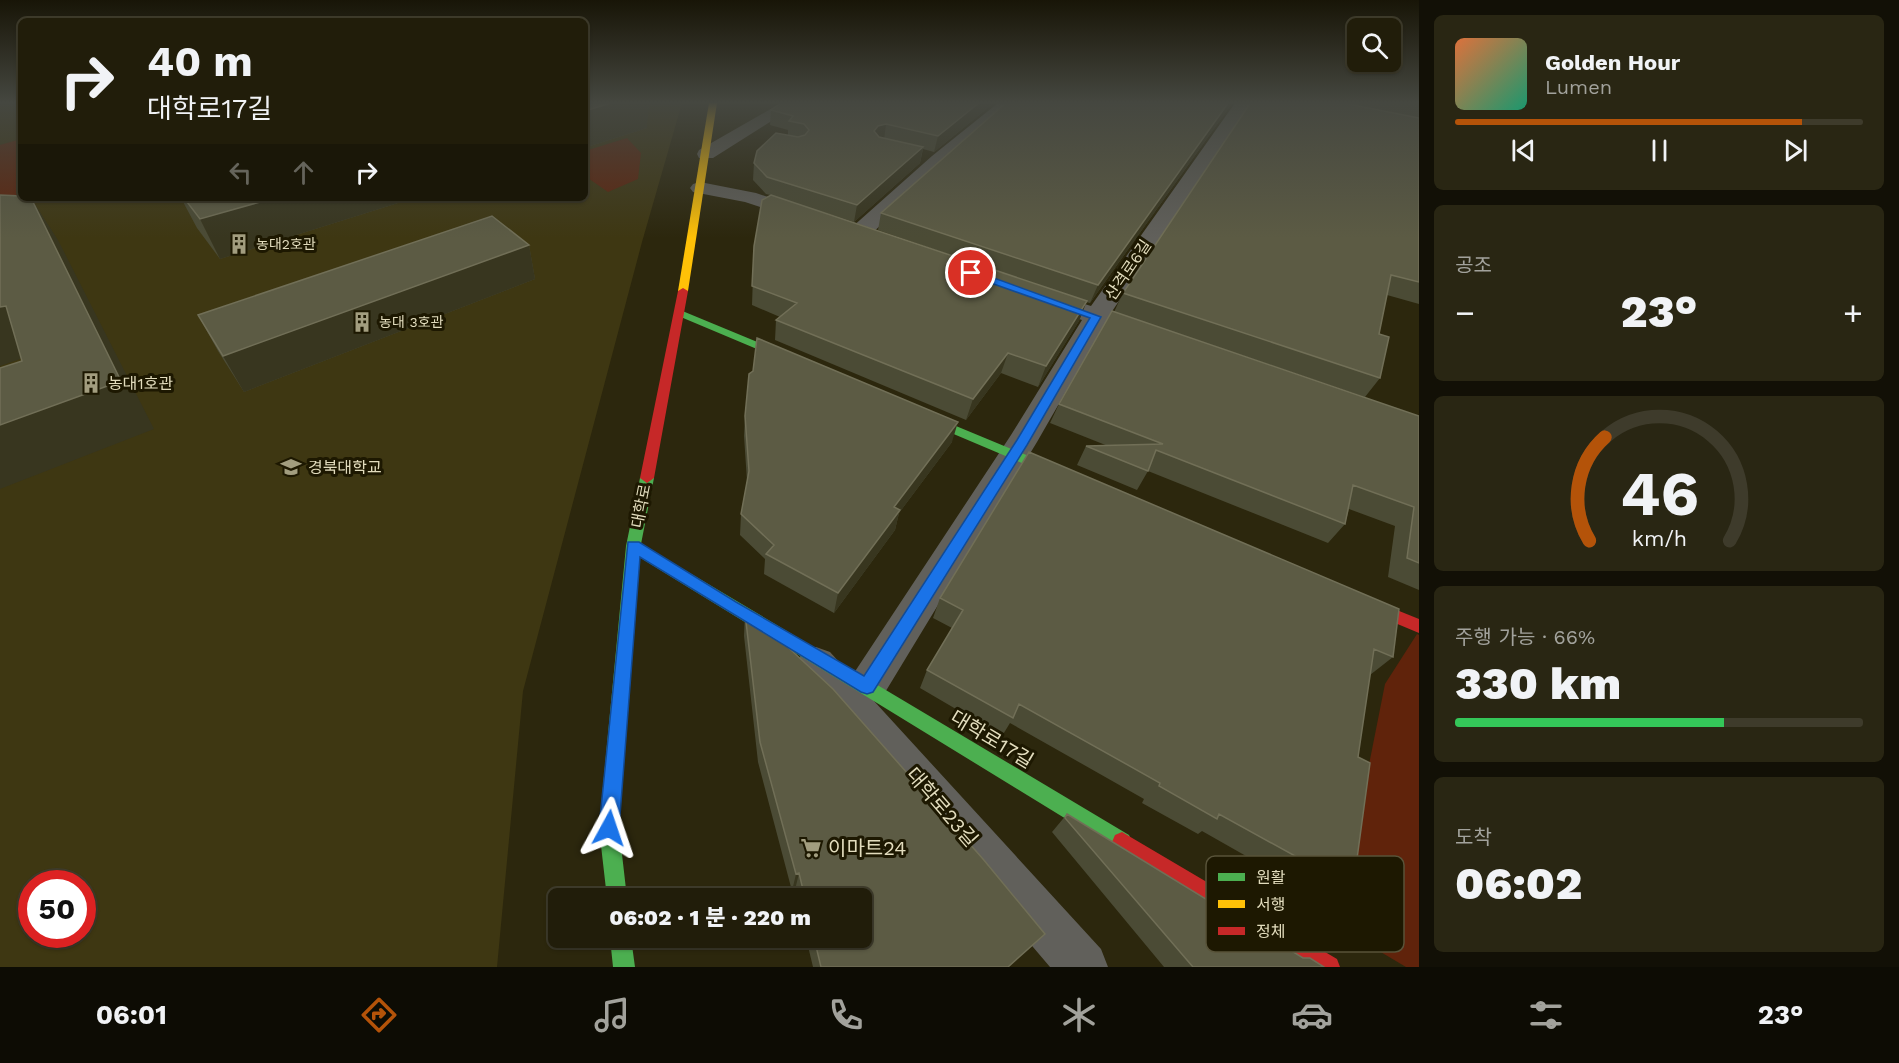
<!DOCTYPE html>
<html lang="ko">
<meta charset="utf-8">
<style>
body{margin:0;font-family:"Work Sans","Noto Sans KR",sans-serif;background:#292613;color:#f1f3f6;height:100vh;display:flex;flex-direction:column;font-size:22px;white-space:nowrap}
*{box-sizing:border-box;margin:0}
p{font-size:20px;color:#a2a29c}
.icon{flex:none;width:33px;height:33px;fill:none;stroke:currentColor;stroke-width:2;stroke-linecap:round;stroke-linejoin:round}
.map{position:relative;flex:1;overflow:hidden}
.drawer{display:flex;flex-direction:column;gap:15px;padding:15px;background:#121006;width:480px}
.drawer>*{flex:none}
.top-card{position:absolute;left:18px;top:18px;width:570px;height:183px;border-radius:9px;box-shadow:0 2px 4px #0004,0 0 0 2px #3e3b2b;background:#211d0a;color:#f1f3f6;overflow:hidden}
.controls{position:absolute;left:1347px;top:18px;display:grid;gap:12px}
.controls a{display:grid;place-items:center;width:54px;height:54px;border-radius:9px;background:#211d0a;box-shadow:0 2px 4px #0004,0 0 0 2px #3e3b2b;font-size:30px}
.speed{position:absolute;left:18px;top:870px;display:flex;gap:12px;font-size:30px;font-weight:700;text-align:center}
.speed>*{display:grid;place-content:center;width:78px;height:78px;border-radius:50%;background:#211d0a;box-shadow:0 2px 4px #0004,0 0 0 2px #3e3b2b;line-height:1}
.speed .limit{border:9px solid #d22;background:#fff;color:#111}
.pin{position:absolute;display:grid;place-items:center;width:51px;height:51px;color:#fff;margin:-26px;border:3px solid #fff;border-radius:50%;box-shadow:0 2px 6px #0007}
.me{position:absolute;width:66px;margin:-33px;rotate:5deg;stroke-linejoin:round;filter:drop-shadow(0 0 4px #0008)}
.turn{display:flex;align-items:center;gap:21px;height:126px;padding:0 30px;font-size:27px}
.turn .icon{width:78px;height:78px;stroke-width:2.5}
.turn b{display:block;font-size:42px;line-height:51px}
.lanes{display:flex;align-items:center;height:57px;padding:0 30px;background:#0003;justify-content:center;gap:30px;direction:ltr}
.lanes .off{opacity:.35}
.big{font-size:45px;font-weight:800;line-height:1.1}
.drawer .tile{flex:1;display:flex;flex-direction:column;justify-content:center;gap:9px;min-width:0;padding:0 21px;border-radius:9px;background:#292613}
.drawer .dial{align-items:center;gap:0}
.dial svg{height:156px;overflow:visible;fill:none;stroke:#3e3b2b;stroke-width:7;stroke-linecap:round;text-anchor:middle}
.dial text{fill:#f1f3f6;stroke:none}
.song{display:flex;align-items:center;gap:18px}
.cover{width:72px;height:72px;border-radius:9px;background:linear-gradient(135deg,hsl(20 70% 55%),hsl(160 70% 35%))}
.played{height:6px;border-radius:3px;background:linear-gradient(90deg,#b45309 85%,#3e3b2b 85%)}
.keys{display:flex;justify-content:space-around;direction:ltr}
.heat{display:flex;justify-content:space-between;align-items:center;font-size:33px;direction:ltr}
.charge{height:9px;border-radius:4px;background:linear-gradient(90deg,#34c759 66%,#3e3b2b 0)}
.trip{position:absolute;left:548px;top:888px;width:324px;height:60px;border-radius:9px;background:#211d0a;box-shadow:0 2px 4px #0004,0 0 0 2px #3e3b2b;font-weight:800;line-height:60px;text-align:center}
.tabs{display:flex;height:96px;justify-content:space-around;align-items:center;background:#0d0c04;color:#a2a29c}
.tabs .icon{width:42px;height:42px}
.tabs .active{color:#b45309}
.tabs b{font-size:27px;color:#f1f3f6}
main{display:flex;flex:1;min-height:0}
.map>svg:first-child{display:block}
.built{fill:#3e3712;fill-rule:evenodd}
.green{fill:#60230b}
.lines{fill:none;stroke-linecap:round;stroke-linejoin:round}
.street{fill:#61605b;fill-rule:evenodd}
.fast{fill:#4caf50;fill-rule:evenodd}
.slow{fill:#ffc107;fill-rule:evenodd}
.jam{fill:#c62828;fill-rule:evenodd}
.wall{fill:#4b4b35}
.shaded-wall{fill:#38361f}
.building{fill:#5c5b44;stroke:#716f57;stroke-width:1.5}
.route{fill:#1a73e8;stroke:#114b97;stroke-width:1.5}
.labels{text-anchor:middle;dominant-baseline:central;stroke-width:6;stroke-linejoin:round;paint-order:stroke}
.far-poi-label{font-size:14px;fill:#e2dcbd;stroke:#1d1801;text-anchor:start}
.street-label{font-size:16px;fill:#e2dcbd;stroke:#1d1801}
.poi-label{font-size:16px;fill:#e2dcbd;stroke:#1d1801;text-anchor:start}
.near-street-label{font-size:20px;fill:#e2dcbd;stroke:#1d1801}
.near-poi-label{font-size:20px;fill:#e2dcbd;stroke:#1d1801;text-anchor:start}
.key{fill:#1d1801;stroke:#585339;stroke-width:1.5}
.key-label{font-size:16px;fill:#e2dcbd}
</style>
<main>
<div class="map">
<svg width="1419" height="967" viewBox="0 0 1419 967">
<rect width="100%" height="100%" fill="#2c270d"/>
<!-- built -->
<path class="built" d="M 0,103 L 21,103 L 21,198 L 585,198 L 585,103 L 682,103 L 642,242 L 523,691 L 497,967 L 0,967 ZM 32,884 L 82,884 L 82,934 L 32,934 Z"/>
<!-- green -->
<path class="green" d="M 627,138 L 641,153 L 638,179 L 608,192 L 585,176 L 585,151 Z
M 21,139 L 21,198 L 46,198 L 0,210 L 0,145 Z
M 1417,634 L 1419,635 L 1419,967 L 1406,967 L 1337,926 L 1385,684 Z"/>
<g class="lines">
<!-- street -->
<path class="street" d="M 781,103 L 800,103 L 713,158 L 699,158 L 697,154 L 699,150 Z
M 998,103 L 1016,103 L 946,164 L 867,238 L 859,239 L 851,238 L 848,233 L 851,228 L 932,156 Z
M 1235,103 L 1251,103 L 1111,313 L 1155,329 L 1159,334 L 1155,339 L 1146,342 L 1103,327 L 1037,442 L 881,699 L 874,701 L 1101,949 L 1108,967 L 1050,967 L 802,676 L 797,664 L 802,652 L 816,647 L 830,652 L 852,676 L 1011,435 L 1082,320 L 1034,303 L 1031,298 L 1034,293 L 1043,291 L 1091,306 Z
M 700,182 L 756,193 L 810,211 L 813,215 L 810,219 L 803,221 L 745,202 L 693,192 L 690,188 L 693,184 Z"/>
<!-- fast -->
<path class="fast" d="M 680,310 L 803,361 L 805,363 L 799,367 L 795,365 L 676,315 L 675,313 Z
M 915,409 L 1072,474 L 1074,477 L 1072,480 L 1062,480 L 911,416 L 909,413 Z
M 647,473 L 654,478 L 641,544 L 1129,835 L 1132,842 L 1129,849 L 1122,852 L 1115,849 L 639,557 L 619,828 L 627,898 L 607,898 L 599,828 L 626,546 L 640,478 Z
M 610,938 L 631,938 L 635,967 L 613,967 Z"/>
<!-- slow -->
<path class="slow" d="M 709,103 L 717,103 L 688,291 L 683,294 L 678,291 Z"/>
<!-- jam -->
<path class="jam" d="M 683,288 L 688,291 L 654,478 L 647,483 L 640,478 L 678,291 Z
M 1357,594 L 1419,619 L 1419,633 L 1352,605 L 1349,600 L 1352,595 Z
M 1122,832 L 1337,959 L 1340,967 L 1309,967 L 1115,849 L 1112,842 L 1115,835 Z"/>
</g>
<!-- wall -->
<path class="wall" d="M 585,102 L 647,128 L 587,147 L 585,146 Z
M 995,102 L 934,152 L 923,149 L 920,163 L 854,222 L 820,211 L 994,270 L 878,230 L 881,213 L 1233,102 L 1090,303 L 1086,302 L 1079,321 L 1038,387 L 1001,373 L 966,420 L 775,340 L 776,320 L 780,317 L 752,305 L 754,246 L 770,195 L 766,194 L 753,180 L 754,163 L 788,135 L 788,130 L 770,125 L 771,110 Z
M 1251,102 L 1419,102 L 1419,304 L 1387,295 L 1379,334 L 1380,378 L 1365,397 L 1114,312 L 1123,293 Z
M 181,198 L 414,198 L 220,259 L 197,228 Z
M 529,245 L 535,279 L 244,392 L 218,351 L 198,315 Z
M 1059,404 L 1419,416 L 1419,590 L 1388,577 L 1395,526 L 1349,509 L 1345,524 L 1328,543 L 1148,471 L 1137,490 L 1077,465 L 1086,446 L 1108,446 L 1050,423 Z
M 745,416 L 952,442 L 899,513 L 895,530 L 834,613 L 764,574 L 765,559 L 740,535 L 741,514 L 747,481 L 744,436 Z
M 1029,452 L 1393,657 L 1370,675 L 1358,757 L 1353,888 L 1327,902 L 1202,831 L 1198,834 L 1142,803 L 1144,799 L 1010,723 L 1002,736 L 920,688 L 927,670 L 952,628 L 933,618 L 940,598 Z
M 745,613 L 1008,967 L 813,967 L 806,938 L 861,938 L 861,898 L 797,898 L 795,890 L 792,891 L 758,762 L 744,636 Z
M 1067,814 L 1254,945 L 1269,937 L 1303,958 L 1324,967 L 1164,967 L 1052,832 Z"/>
<!-- shaded-wall -->
<path class="shaded-wall" d="M 614,102 L 649,102 L 647,128 L 587,147 L 585,125 L 585,111 Z
M 980,102 L 995,102 L 934,152 L 938,136 Z
M 1229,102 L 1233,102 L 1090,303 L 1098,285 Z
M 886,124 L 884,140 L 875,142 L 874,131 L 878,126 Z
M 923,147 L 920,163 L 854,222 L 857,205 Z
M 31,198 L 58,240 L 154,429 L 0,489 L 0,425 L 121,381 Z
M 274,198 L 414,198 L 220,259 L 200,219 Z
M 529,245 L 535,279 L 244,392 L 223,356 Z
M 1087,301 L 1079,321 L 1038,387 L 1046,366 Z
M 6,306 L 41,352 L 0,366 L 0,307 Z
M 1008,353 L 1001,373 L 966,420 L 973,399 Z
M 958,422 L 952,442 L 899,513 L 895,530 L 834,613 L 838,593 L 894,507 Z
M 799,873 L 795,890 L 792,891 L 796,874 Z"/>
<!-- building -->
<path class="building" d="M 585,102 L 614,102 L 585,111 Z
M 783,102 L 980,102 L 938,136 L 886,124 L 878,126 L 874,131 L 879,137 L 923,147 L 857,205 L 767,177 L 754,163 L 757,151 L 776,133 L 798,137 L 805,135 L 809,130 L 804,124 L 789,121 L 793,116 L 771,110 Z
M 1007,102 L 1229,102 L 1098,285 L 881,213 Z
M 1251,102 L 1338,102 L 1419,118 L 1419,282 L 1391,275 L 1379,334 L 1389,337 L 1380,378 L 1123,293 Z
M 0,195 L 21,196 L 21,198 L 31,198 L 121,381 L 0,425 L 0,368 L 22,361 L 6,306 L 0,307 Z
M 771,195 L 1087,301 L 1046,366 L 1008,353 L 973,399 L 776,320 L 797,303 L 752,286 L 754,246 L 762,200 Z
M 184,198 L 274,198 L 200,219 Z
M 492,216 L 529,245 L 223,356 L 198,315 Z
M 1112,311 L 1419,416 L 1419,563 L 1407,558 L 1414,507 L 1353,485 L 1345,524 L 1156,450 L 1148,471 L 1086,446 L 1163,444 L 1059,404 Z
M 757,338 L 958,422 L 894,507 L 900,510 L 838,593 L 766,554 L 774,545 L 741,514 L 749,471 L 745,416 L 749,374 L 753,371 Z
M 1029,452 L 1399,609 L 1393,657 L 1374,649 L 1358,757 L 1370,763 L 1353,888 L 1219,814 L 1217,819 L 1159,786 L 1160,783 L 1019,704 L 1013,718 L 927,670 L 963,610 L 940,598 Z
M 745,613 L 762,623 L 833,689 L 983,859 L 1045,934 L 1008,967 L 821,967 L 814,938 L 861,938 L 861,898 L 805,898 L 799,873 L 796,874 L 760,742 Z
M 1067,814 L 1219,907 L 1256,948 L 1269,937 L 1303,958 L 1310,958 L 1324,967 L 1193,967 L 1065,818 Z"/>
<!-- sky -->
<linearGradient id="sky" x2="0" y2="1"><stop stop-color="#181507"/><stop offset="0.43" stop-color="#454740"/><stop offset="1" stop-color="#454740" stop-opacity="0"/></linearGradient>
<rect width="1419" height="238" fill="url(#sky)"/>
<!-- route -->
<path class="route" d="M 968,271 L 975,271 L 1101,317 L 1027,445 L 873,692 L 867,694 L 861,692 L 640,557 L 619,828 L 616,835 L 609,837 L 602,835 L 599,828 L 628,542 L 639,542 L 736,602 L 864,676 L 1017,440 L 1090,318 L 968,275 Z"/>
<!-- icons -->
<defs>
<g id="building-bare" transform="scale(1.62)"><path d="M-4-6H4V6H1V3H-1V6H-4ZM-2.5-4.3h1.7v1.8h-1.7ZM.8-4.3h1.7v1.8H.8ZM-2.5-1h1.7V.8h-1.7ZM.8-1h1.7V.8H.8Z" fill="#a29d7f" stroke="#1d1801" stroke-width="2.5" paint-order="stroke"/></g>
<g id="university-bare" transform="scale(1.62)"><path d="M0-5L7-2L0 1L-7-2ZM-4 1L0 2.5L4 1V4Q0 6-4 4Z" fill="#a29d7f" stroke="#1d1801" stroke-width="2.5" paint-order="stroke"/></g>
<g id="supermarket-bare" transform="scale(1.62)"><path d="M-6-5.5h2.5l.6 2H6L4.5 2H-2.5L-4.4-4H-6ZM-1.5 3.2a1.3 1.3 0 1 0 .1 0ZM3 3.2a1.3 1.3 0 1 0 .1 0Z" fill="#a29d7f" stroke="#1d1801" stroke-width="2.5" paint-order="stroke"/></g>
</defs>
<g fill-rule="evenodd">
<use href="#building-bare" x="239" y="244"/>
<use href="#building-bare" x="362" y="322"/>
<use href="#building-bare" x="91" y="383"/>
<use href="#university-bare" x="291" y="467"/>
<use href="#supermarket-bare" x="811" y="848"/>
</g>
<g class="labels">
<!-- far-poi labels -->
<g class="far-poi-label">
<text x="256" y="244">농대2호관</text>
<text x="379" y="322">농대 3호관</text>
</g>
<!-- street labels -->
<g class="street-label">
<text transform="translate(1128 270) rotate(-56)">산격로6길</text>
<text transform="translate(641 506) rotate(-79)">대학로</text>
</g>
<!-- poi labels -->
<g class="poi-label">
<text x="108" y="383">농대1호관</text>
<text x="308" y="467">경북대학교</text>
</g>
<!-- near-street labels -->
<g class="near-street-label">
<text transform="translate(992 739) rotate(31)">대학로17길</text>
<text transform="translate(942 807) rotate(49)">대학로23길</text>
</g>
<!-- near-poi labels -->
<g class="near-poi-label">
<text x="828" y="848">이마트24</text>
</g>
</g>
<!-- legend -->
<rect x="1206" y="856" width="198" height="96" rx="9" class="key"/>
<rect x="1218" y="873" width="27" height="8" fill="#4caf50"/>
<rect x="1218" y="900" width="27" height="8" fill="#ffc107"/>
<rect x="1218" y="927" width="27" height="8" fill="#c62828"/>
<g class="key-label">
<text x="1256" y="883">원활</text>
<text x="1256" y="910">서행</text>
<text x="1256" y="937">정체</text>
</g>
</svg>
<div class="controls">
<a><svg class="icon" aria-label="search" viewBox="0 0 24 24"><circle cx="10" cy="10" r="6"/><path d="M15 15l6 6"/></svg></a>
</div>
<div class="speed"><div class="limit">50</div></div>
<div class="pin" style="left:971px;top:273px;background:#d93025"><svg class="icon" aria-label="arrive" viewBox="0 0 24 24"><path d="M6 21V4h12l-3 4 3 4H6"/></svg></div>
<svg class="me" style="left:609px;top:828px" viewBox="-20 -20 40 40"><path d="M0-17L14 15 0 8-14 15z" fill="#1a73e8" stroke="#fff" stroke-width="4"/></svg>
<div class="trip">06:02 · 1 분 · 220 m</div>
<div class="top-card">
<div class="turn"><svg class="icon" aria-label="right" viewBox="0 0 24 24"><path d="M7 20v-9h11M14 6l5 5-5 5"/></svg><div><b>40 m</b>대학로17길</div></div>
<div class="lanes"><svg class="icon off" aria-label="left" viewBox="0 0 24 24"><path d="M17 20v-9H6M10 6l-5 5 5 5"/></svg><svg class="icon off" aria-label="ahead" viewBox="0 0 24 24"><path d="M12 20V5M6 11l6-6 6 6"/></svg><svg class="icon" aria-label="right" viewBox="0 0 24 24"><path d="M7 20v-9h11M14 6l5 5-5 5"/></svg></div>
</div>
</div>
<section class="drawer">
<div class="tile">
<div class="song"><i class="cover"></i><div><b>Golden Hour</b><p>Lumen</p></div></div>
<div class="played"></div>
<div class="keys"><svg class="icon" aria-label="previous" viewBox="0 0 24 24"><path d="M18 5L8 12l10 7zM5 5v14"/></svg><svg class="icon" aria-label="pause" viewBox="0 0 24 24"><path d="M8 5v14M16 5v14"/></svg><svg class="icon" aria-label="next" viewBox="0 0 24 24"><path d="M6 5l10 7-10 7zM19 5v14"/></svg></div>
</div>
<div class="tile"><p>공조</p>
<div class="heat"><a>−</a><b class="big">23°</b><a>+</a></div>
</div>
<div class="tile dial"><svg viewBox="0 0 100 80">
<path d="M14 69A42 42 0 1 1 86 69"/>
<path d="M14 69A42 42 0 0 1 22 16" stroke="#b45309"/>
<text x="50" y="56" font-size="32" font-weight="700">46</text>
<text x="50" y="72" font-size="11">km/h</text>
</svg></div>
<div class="tile"><p>주행 가능 · 66%</p><b class="big">330 km</b><div class="charge"></div></div>
<div class="tile"><p>도착</p><b class="big">06:02</b></div>
</section>
</main>
<nav class="tabs">
<b>06:01</b>
<svg class="icon active" aria-label="directions" viewBox="0 0 24 24"><path d="M12 3l9 9-9 9-9-9zM9 14v-3h6M13 9l2 2-2 2"/></svg>
<svg class="icon" aria-label="music" viewBox="0 0 24 24"><path d="M9 18V5l10-2v13"/><circle cx="6" cy="18" r="3"/><circle cx="16" cy="16" r="3"/></svg>
<svg class="icon" aria-label="phone" viewBox="0 0 24 24"><path d="M5 4h4l2 5-3 2q2 4 5 5l2-3 5 2v4C11 20 4 13 5 4z"/></svg>
<svg class="icon" aria-label="climate" viewBox="0 0 24 24"><path d="M12 3v18M4 7l16 10M4 17L20 7"/></svg>
<svg class="icon" aria-label="car" viewBox="0 0 24 24"><path d="M5 17H2v-5l4-1 3-4h7l3 4 3 1v5h-3M9 17h6M6 11h13"/><circle cx="7" cy="17" r="2"/><circle cx="17" cy="17" r="2"/></svg>
<svg class="icon" aria-label="filters" viewBox="0 0 24 24"><path d="M4 7h16M4 17h16"/><circle cx="9" cy="7" r="2"/><circle cx="15" cy="17" r="2"/></svg>
<b>23°</b>
</nav>
